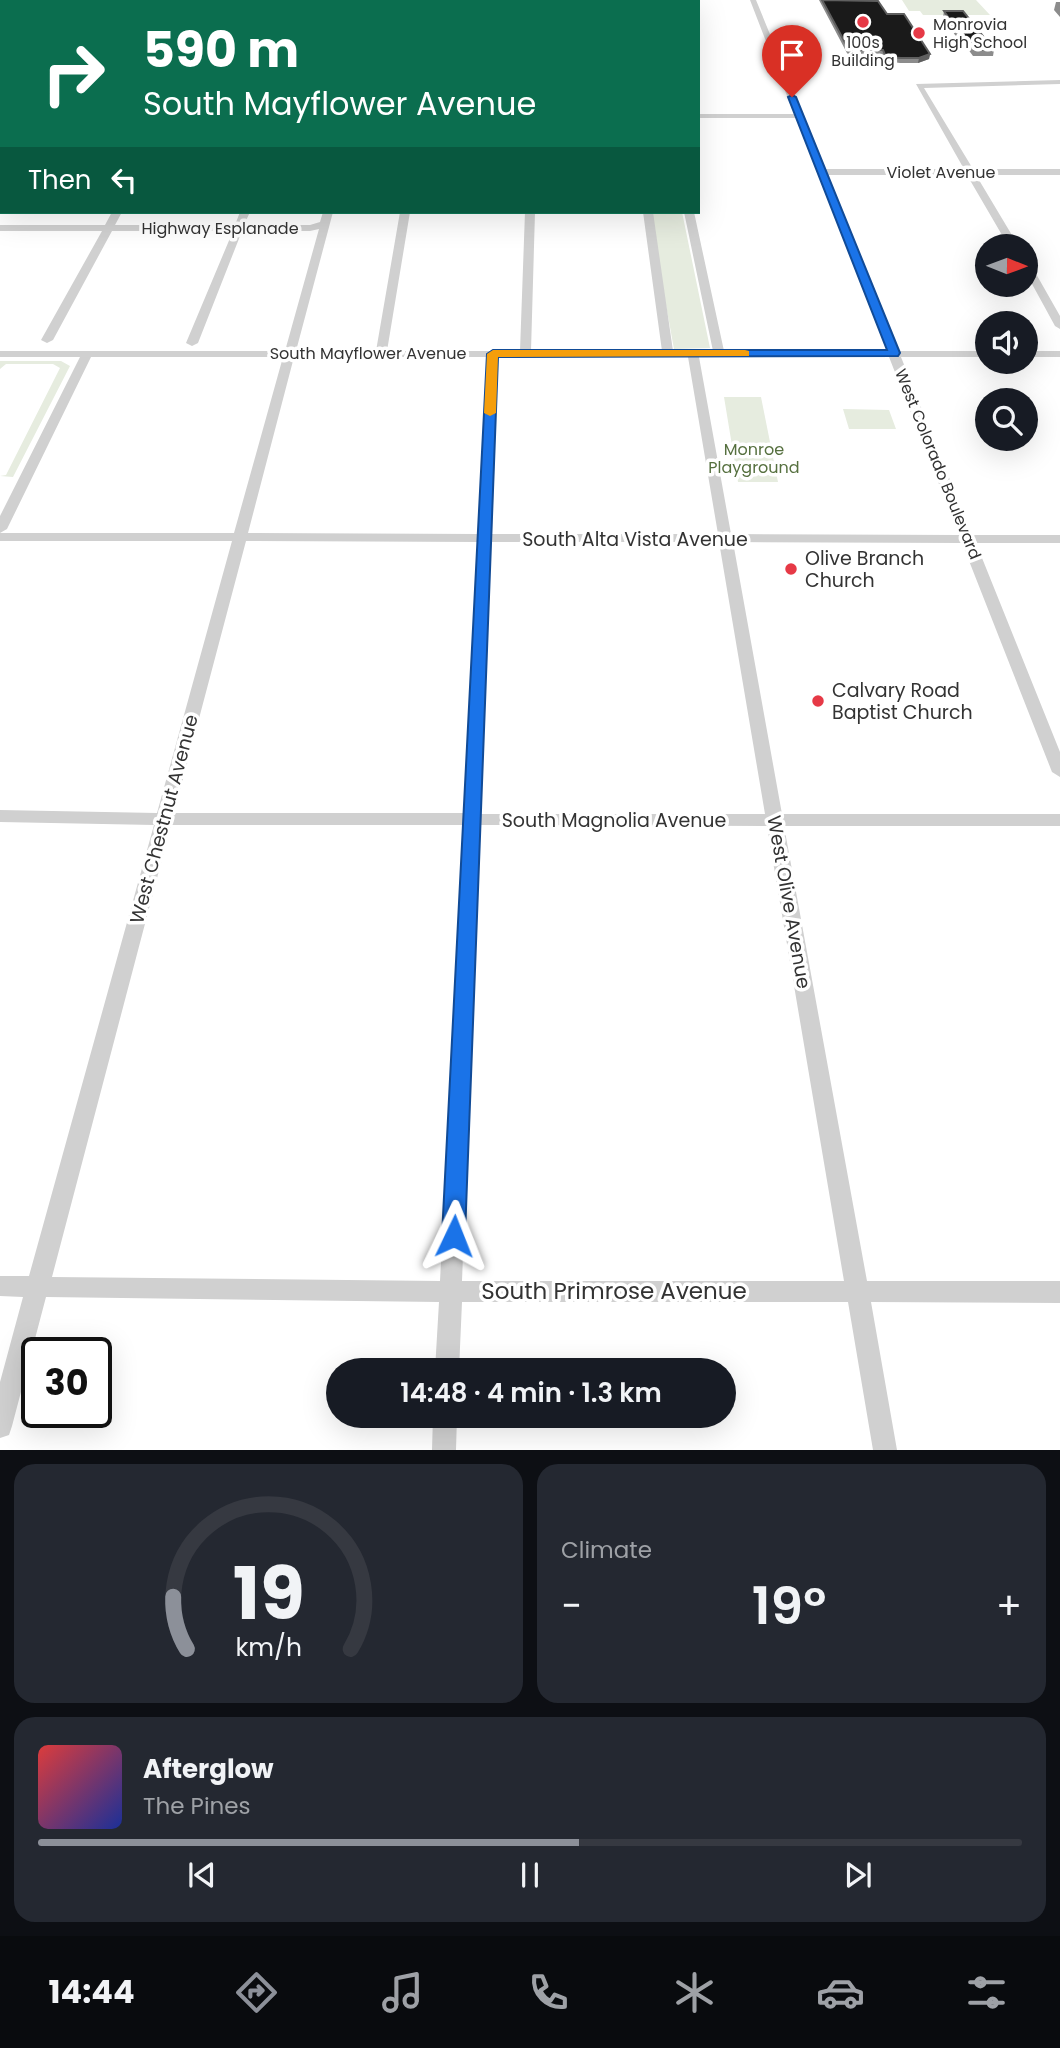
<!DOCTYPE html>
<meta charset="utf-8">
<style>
body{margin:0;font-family:Poppins,sans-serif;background:#242831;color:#f1f3f6;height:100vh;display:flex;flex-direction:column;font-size:26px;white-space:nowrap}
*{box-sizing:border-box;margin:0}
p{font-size:23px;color:#9ea1a6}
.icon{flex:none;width:38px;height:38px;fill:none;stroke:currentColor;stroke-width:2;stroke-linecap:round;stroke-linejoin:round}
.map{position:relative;height:1450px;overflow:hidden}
.drawer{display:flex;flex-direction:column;gap:14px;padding:14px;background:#0d0f14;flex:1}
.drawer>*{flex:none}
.guide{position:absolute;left:0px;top:0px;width:700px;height:214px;box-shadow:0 7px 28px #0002;background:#0b6e4f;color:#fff;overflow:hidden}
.needle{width:46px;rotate:91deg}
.controls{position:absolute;left:975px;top:234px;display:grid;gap:14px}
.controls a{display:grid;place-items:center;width:63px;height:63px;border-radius:50%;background:#171b24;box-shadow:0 7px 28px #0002;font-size:35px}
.speed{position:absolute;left:21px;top:1337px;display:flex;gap:14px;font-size:35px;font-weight:700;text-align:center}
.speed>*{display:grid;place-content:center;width:91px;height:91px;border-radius:50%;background:#171b24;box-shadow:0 7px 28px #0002;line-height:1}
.speed .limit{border:4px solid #111;border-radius:10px;background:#fff;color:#111}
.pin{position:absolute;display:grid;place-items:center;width:60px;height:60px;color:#fff;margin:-72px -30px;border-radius:50% 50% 50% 0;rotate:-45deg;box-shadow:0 0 7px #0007}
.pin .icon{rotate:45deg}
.me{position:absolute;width:77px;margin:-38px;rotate:2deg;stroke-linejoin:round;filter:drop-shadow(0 0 5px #0008)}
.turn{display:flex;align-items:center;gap:24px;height:147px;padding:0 28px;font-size:32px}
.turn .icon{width:91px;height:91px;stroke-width:2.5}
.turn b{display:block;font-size:49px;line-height:60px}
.then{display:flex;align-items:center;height:66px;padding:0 28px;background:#0003;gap:14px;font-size:26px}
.big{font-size:52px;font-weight:600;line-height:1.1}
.drawer .tile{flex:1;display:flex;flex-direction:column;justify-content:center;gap:10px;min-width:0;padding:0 24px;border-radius:21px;background:#242831}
.drawer .dial{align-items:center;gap:0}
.dial svg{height:182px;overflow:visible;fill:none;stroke:#363941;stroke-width:7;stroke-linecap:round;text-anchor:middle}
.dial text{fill:#f1f3f6;stroke:none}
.song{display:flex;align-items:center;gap:21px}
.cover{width:84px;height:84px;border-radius:10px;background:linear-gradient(135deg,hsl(0 70% 55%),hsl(230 70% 35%))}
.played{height:7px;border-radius:4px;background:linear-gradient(90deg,#8c9099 55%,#363941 55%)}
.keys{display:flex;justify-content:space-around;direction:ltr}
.heat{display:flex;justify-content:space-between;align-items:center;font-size:38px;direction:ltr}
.drawer .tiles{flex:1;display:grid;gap:14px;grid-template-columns:1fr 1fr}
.tile:last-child{grid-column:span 2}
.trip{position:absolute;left:326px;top:1358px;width:410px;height:70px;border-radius:35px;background:#171b24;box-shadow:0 7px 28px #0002;font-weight:600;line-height:70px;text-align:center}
.tab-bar{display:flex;height:112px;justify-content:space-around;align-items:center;background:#090b0e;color:#9ea1a6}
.tab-bar .icon{width:49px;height:49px}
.tab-bar .selected{color:#8c9099}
.tab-bar b{font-size:32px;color:#f1f3f6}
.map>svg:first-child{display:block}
.green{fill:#e6ecdf}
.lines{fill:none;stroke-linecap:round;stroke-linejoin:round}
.minor{fill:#d0d0d0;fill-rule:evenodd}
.major{fill:#ababab;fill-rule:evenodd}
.highway{fill:#9a9a9a;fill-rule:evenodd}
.wall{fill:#8c8c8c}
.shaded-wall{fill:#5f5f5f}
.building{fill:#1a1a1a;stroke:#5f5f5f;stroke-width:2}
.route{fill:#1a73e8;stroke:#114b97;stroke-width:2}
.slow{fill:#f59e0b}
.poi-dot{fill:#e63946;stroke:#fff;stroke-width:2.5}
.labels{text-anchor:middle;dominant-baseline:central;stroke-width:7;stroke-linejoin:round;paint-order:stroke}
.far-poi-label{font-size:16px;fill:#333;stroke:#fff;text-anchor:start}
.far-street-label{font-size:16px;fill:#333;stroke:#fff}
.far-park-label{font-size:16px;fill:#56703f;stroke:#fff}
.street-label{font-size:19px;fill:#333;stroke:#fff}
.poi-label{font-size:19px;fill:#333;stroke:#fff;text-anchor:start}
.near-street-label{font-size:23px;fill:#333;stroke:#fff}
</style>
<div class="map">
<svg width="1060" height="1450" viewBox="0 0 1060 1450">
<rect width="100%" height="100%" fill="#fff"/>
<!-- green -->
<path class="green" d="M 902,0 L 976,0 L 990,15 L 923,15 L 920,11 L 909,11 Z
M 649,212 L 682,212 L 710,348 L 674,349 Z
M 0,361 L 61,361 L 70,366 L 13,477 L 0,476 L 6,475 L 60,368 L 53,364 L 6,364 L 0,369 Z
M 724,397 L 761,397 L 778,482 L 738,482 Z
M 843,409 L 889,410 L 896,429 L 849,429 Z"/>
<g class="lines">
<!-- minor -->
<path class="minor" d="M 12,0 L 19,0 L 11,2 Z
M 383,0 L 389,0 L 389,2 L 383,2 Z
M 464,0 L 470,0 L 470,2 L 464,2 Z
M 621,0 L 627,0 L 627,2 L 621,2 Z
M 750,0 L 756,0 L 825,169 L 964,169 L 916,84 L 1060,80 L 1060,84 L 924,88 L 973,169 L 1060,169 L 1060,175 L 976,175 L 1019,247 L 1009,247 L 967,175 L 827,175 L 898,351 L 987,351 L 987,357 L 901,357 L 972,535 L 1060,535 L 1060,543 L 976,543 L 1060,752 L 1060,777 L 1052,772 L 962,543 L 733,542 L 782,814 L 1060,814 L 1060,826 L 784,826 L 867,1281 L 1060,1281 L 1060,1303 L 871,1302 L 897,1450 L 873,1450 L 848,1302 L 462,1302 L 459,1370 L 435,1370 L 439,1302 L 46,1297 L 12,1426 L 9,1435 L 0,1438 L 0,1382 L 23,1297 L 0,1296 L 0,1276 L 29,1276 L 154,825 L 0,822 L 0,810 L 157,813 L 232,541 L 0,541 L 0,516 L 80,357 L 0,357 L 0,351 L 285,351 L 319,229 L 310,231 L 242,231 L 198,343 L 192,346 L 186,343 L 233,231 L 112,231 L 53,340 L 47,343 L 41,340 L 102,231 L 0,231 L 0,225 L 105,225 L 112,212 L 122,212 L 115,225 L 235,225 L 240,212 L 250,212 L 244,225 L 310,225 L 320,222 L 323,212 L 333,212 L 296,351 L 376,351 L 400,212 L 410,212 L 387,351 L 520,351 L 525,212 L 535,212 L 531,351 L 662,351 L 643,212 L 653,212 L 673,351 L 713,351 L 684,212 L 694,212 L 724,351 L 887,351 L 796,118 L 698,118 L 698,114 L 794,114 ZM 91,357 L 283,357 L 234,533 L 0,533 L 7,529 ZM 294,357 L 487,357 L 478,534 L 248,533 ZM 498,357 L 688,357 L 718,534 L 492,534 ZM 699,357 L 889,357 L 959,535 L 731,534 ZM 246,541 L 478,542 L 464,813 L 174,813 ZM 491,542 L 719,542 L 765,814 L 481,814 ZM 171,825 L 463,825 L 440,1281 L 52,1277 ZM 480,825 L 767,826 L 844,1281 L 462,1281 Z
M 0,13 L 2,13 L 0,19 Z
M 0,114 L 2,114 L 2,118 L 0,118 Z
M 1026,262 L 1031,265 L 1060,316 L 1060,329 L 1055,326 L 1026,273 Z
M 1026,351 L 1060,351 L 1060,357 L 1026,357 Z
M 433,1416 L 457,1416 L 456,1450 L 432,1450 Z"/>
<!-- major -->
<path class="major" d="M 128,0 L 138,0 L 128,2 Z
M 2,175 L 2,185 L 0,186 L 0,176 Z
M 2,200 L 2,209 L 0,210 L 0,201 Z"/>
<!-- highway -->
<path class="highway" d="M 227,0 L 241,0 L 226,2 Z
M 270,0 L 286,0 L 269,2 Z
M 318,0 L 330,0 L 317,2 Z
M 0,52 L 2,52 L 0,60 Z"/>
</g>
<!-- wall -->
<path class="wall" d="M 819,0 L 848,0 L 887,14 L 930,54 L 929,59 L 918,63 L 900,63 L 885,61 L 882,55 L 848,55 Z
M 1056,2 L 1060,2 L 1060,17 L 1054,10 Z
M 944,11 L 994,50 L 993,56 L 973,56 L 962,41 L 959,41 L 943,17 Z
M 2,67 L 2,106 L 0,106 L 0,68 Z"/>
<!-- shaded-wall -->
<path class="shaded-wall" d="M 930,54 L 929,59 L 918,63 L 919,58 Z"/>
<!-- building -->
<path class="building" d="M 822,0 L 878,1 L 887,14 L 904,14 L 930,54 L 919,58 L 901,58 L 886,57 L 883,50 L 849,50 Z
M 944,11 L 963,11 L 994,50 L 974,50 L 963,35 L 960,35 Z
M 2,67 L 2,89 L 0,89 L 0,68 Z"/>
<!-- route -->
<path class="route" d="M 792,95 L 796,97 L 900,353 L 898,356 L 498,357 L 465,1236 L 461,1243 L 454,1246 L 446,1243 L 442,1236 L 487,354 L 493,350 L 887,350 L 788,97 Z"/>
<!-- slow -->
<path class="slow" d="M 745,350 L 749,351 L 749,356 L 498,357 L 496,413 L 490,416 L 484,413 L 487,354 L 493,350 Z"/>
<!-- markers -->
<g class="poi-dot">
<circle cx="863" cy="22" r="7"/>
<circle cx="919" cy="33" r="7"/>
<circle cx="791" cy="569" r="7"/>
<circle cx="818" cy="701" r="7"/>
</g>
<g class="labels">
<!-- far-poi labels -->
<g class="far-poi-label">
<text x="933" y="24">Monrovia<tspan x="933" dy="18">High School</tspan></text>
<text x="863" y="42" text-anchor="middle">100s<tspan x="863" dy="18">Building</tspan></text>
</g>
<!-- far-street labels -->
<g class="far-street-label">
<text x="941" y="172">Violet Avenue</text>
<text x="220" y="228">Highway Esplanade</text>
<text x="368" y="353">South Mayflower Avenue</text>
<text transform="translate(938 464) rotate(68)">West Colorado Boulevard</text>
</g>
<!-- far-park labels -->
<g class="far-park-label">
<text x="754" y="449">Monroe<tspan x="754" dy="18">Playground</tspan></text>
</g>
<!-- street labels -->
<g class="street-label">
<text x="635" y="539">South Alta Vista Avenue</text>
<text transform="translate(164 819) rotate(-75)">West Chestnut Avenue</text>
<text x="614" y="820">South Magnolia Avenue</text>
<text transform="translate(789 902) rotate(80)">West Olive Avenue</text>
</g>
<!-- poi labels -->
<g class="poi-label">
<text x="805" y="558">Olive Branch<tspan x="805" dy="22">Church</tspan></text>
<text x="832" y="690">Calvary Road<tspan x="832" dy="22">Baptist Church</tspan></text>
</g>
<!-- near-street labels -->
<g class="near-street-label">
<text x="614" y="1291">South Primrose Avenue</text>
</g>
</g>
</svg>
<div class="controls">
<a><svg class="needle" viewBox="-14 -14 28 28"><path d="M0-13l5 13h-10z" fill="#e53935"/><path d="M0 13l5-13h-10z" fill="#9ea1a6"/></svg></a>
<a><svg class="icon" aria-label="sound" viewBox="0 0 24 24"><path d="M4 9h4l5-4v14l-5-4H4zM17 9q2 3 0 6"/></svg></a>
<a><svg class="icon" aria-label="search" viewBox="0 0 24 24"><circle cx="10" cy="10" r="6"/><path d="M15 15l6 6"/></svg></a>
</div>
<div class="speed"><div class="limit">30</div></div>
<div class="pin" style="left:792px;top:97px;background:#d93025"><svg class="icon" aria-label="arrive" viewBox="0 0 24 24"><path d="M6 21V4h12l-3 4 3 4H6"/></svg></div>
<svg class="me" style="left:454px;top:1236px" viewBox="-20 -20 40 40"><path d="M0-17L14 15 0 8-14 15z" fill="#1a73e8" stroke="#fff" stroke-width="4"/></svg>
<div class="trip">14:48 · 4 min · 1.3 km</div>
<div class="guide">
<div class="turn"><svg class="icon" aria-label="right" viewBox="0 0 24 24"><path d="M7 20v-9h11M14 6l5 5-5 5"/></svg><div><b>590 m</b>South Mayflower Avenue</div></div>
<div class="then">Then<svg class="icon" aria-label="left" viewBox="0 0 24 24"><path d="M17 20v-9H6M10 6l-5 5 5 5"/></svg></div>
</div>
</div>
<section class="drawer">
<div class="tiles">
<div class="tile dial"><svg viewBox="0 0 100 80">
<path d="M14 69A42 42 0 1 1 86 69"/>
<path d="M14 69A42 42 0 0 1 8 46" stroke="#8c9099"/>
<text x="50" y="56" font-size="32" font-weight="700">19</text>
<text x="50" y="72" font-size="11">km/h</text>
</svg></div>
<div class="tile"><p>Climate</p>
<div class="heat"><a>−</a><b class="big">19°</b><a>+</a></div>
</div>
<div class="tile">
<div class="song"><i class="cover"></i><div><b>Afterglow</b><p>The Pines</p></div></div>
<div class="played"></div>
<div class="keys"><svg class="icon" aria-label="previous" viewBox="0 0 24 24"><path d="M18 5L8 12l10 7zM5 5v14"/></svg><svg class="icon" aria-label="pause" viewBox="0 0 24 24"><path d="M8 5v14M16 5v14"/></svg><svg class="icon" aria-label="next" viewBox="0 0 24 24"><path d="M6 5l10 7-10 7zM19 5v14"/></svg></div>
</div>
</div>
</section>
<nav class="tab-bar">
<b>14:44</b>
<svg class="icon selected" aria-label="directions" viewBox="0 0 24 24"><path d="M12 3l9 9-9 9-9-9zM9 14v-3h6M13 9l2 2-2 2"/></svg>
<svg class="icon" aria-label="music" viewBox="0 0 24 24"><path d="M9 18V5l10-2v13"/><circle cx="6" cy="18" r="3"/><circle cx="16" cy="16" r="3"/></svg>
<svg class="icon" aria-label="phone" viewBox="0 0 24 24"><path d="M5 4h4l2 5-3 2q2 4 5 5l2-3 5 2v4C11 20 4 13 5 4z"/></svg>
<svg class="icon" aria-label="climate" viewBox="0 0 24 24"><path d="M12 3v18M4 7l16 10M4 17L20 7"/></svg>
<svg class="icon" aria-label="car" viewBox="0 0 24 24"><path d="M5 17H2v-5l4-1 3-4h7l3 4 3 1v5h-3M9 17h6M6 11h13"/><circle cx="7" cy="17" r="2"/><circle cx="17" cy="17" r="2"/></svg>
<svg class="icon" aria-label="filters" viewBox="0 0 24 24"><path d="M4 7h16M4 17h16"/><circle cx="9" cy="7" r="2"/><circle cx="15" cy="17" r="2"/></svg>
</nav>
